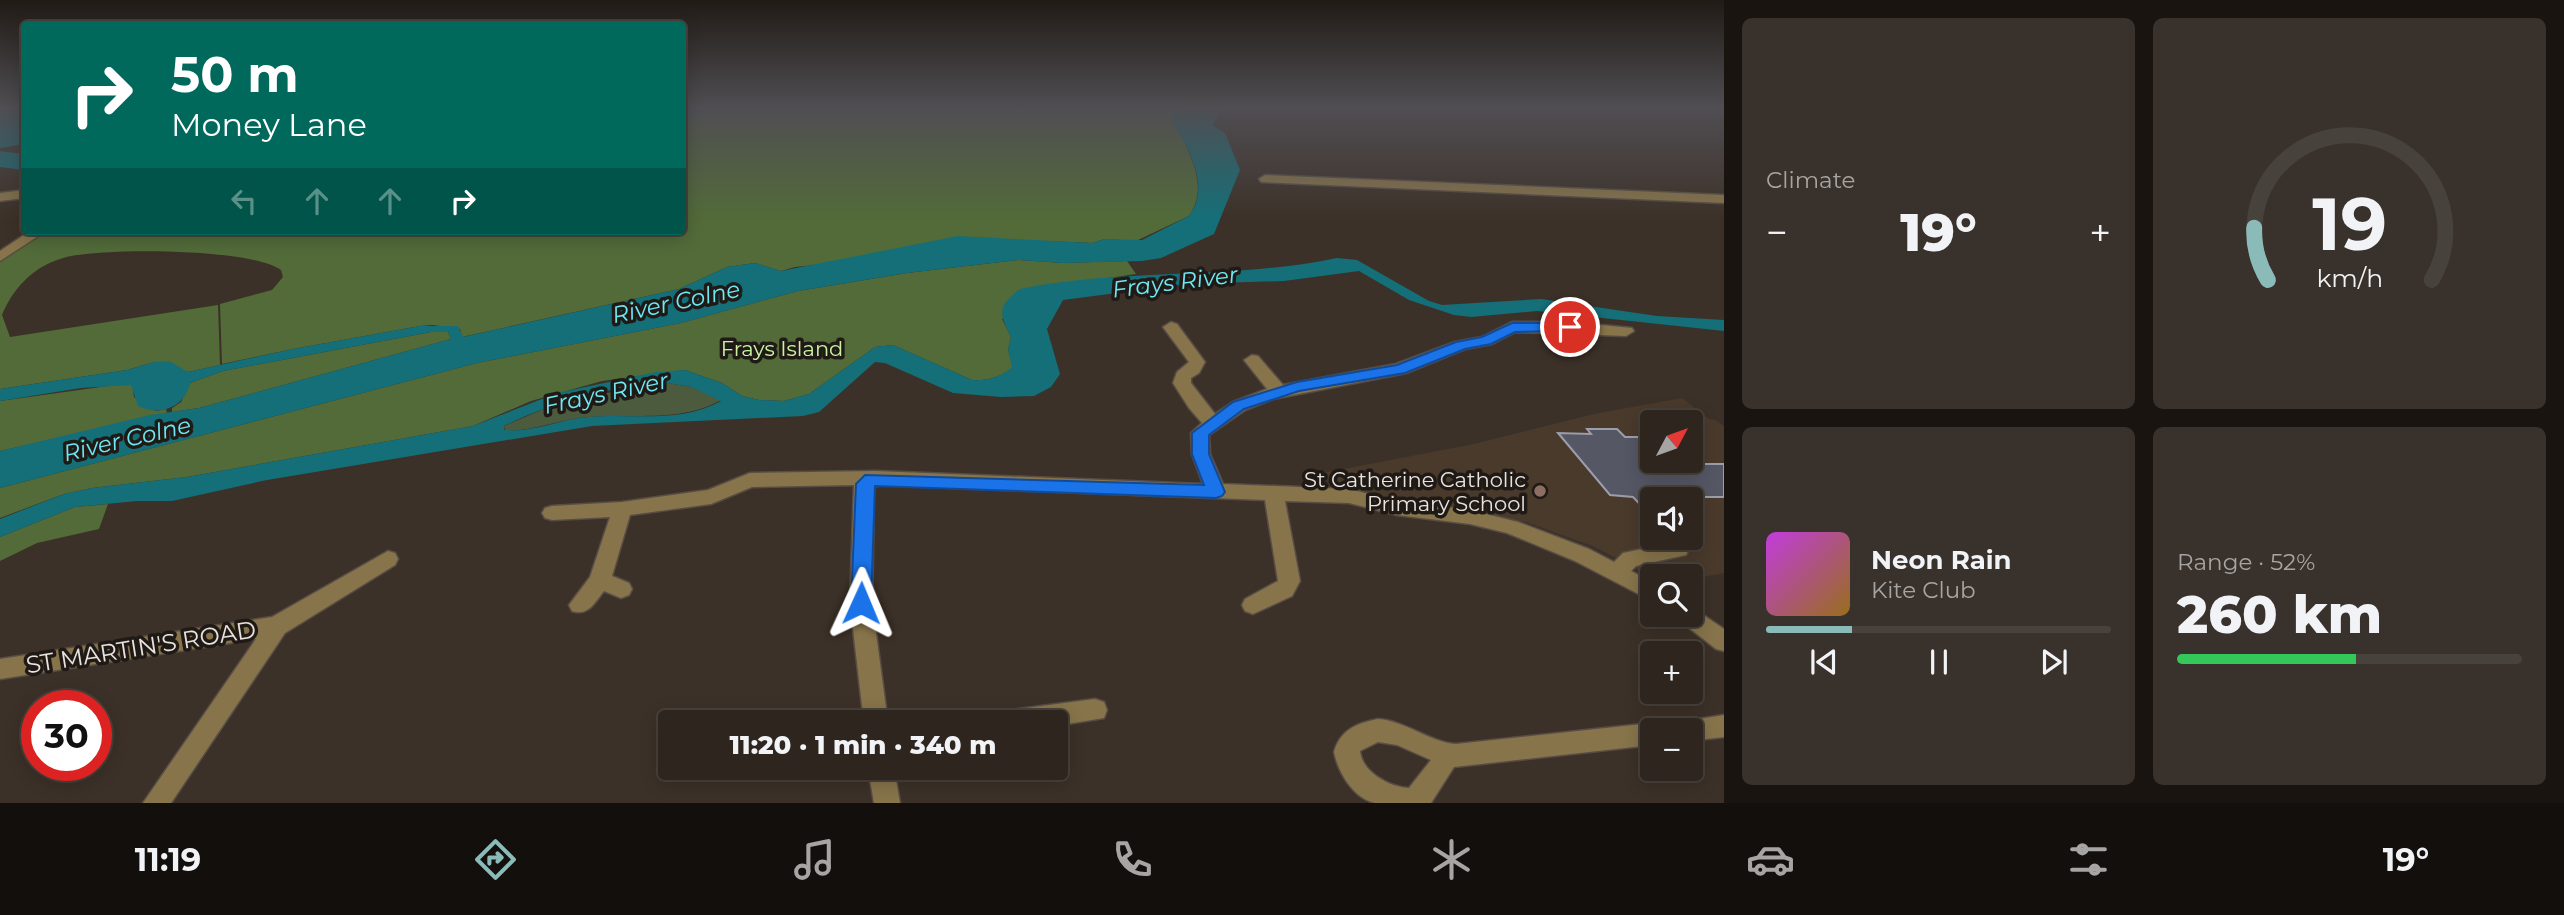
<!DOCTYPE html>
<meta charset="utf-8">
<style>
body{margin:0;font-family:Montserrat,sans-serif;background:#39312b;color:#f1f3f6;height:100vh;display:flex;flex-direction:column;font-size:26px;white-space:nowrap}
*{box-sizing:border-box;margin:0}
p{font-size:23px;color:#a7a5a4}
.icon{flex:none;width:38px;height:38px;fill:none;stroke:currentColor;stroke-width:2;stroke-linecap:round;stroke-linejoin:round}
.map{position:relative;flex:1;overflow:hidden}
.panel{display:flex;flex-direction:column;gap:18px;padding:18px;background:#191410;width:840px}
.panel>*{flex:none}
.banner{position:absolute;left:21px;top:21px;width:665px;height:214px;border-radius:7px;box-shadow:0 4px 18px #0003,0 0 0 2px #48423c;background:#00695c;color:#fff;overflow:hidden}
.needle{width:46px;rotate:49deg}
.tools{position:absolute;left:1640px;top:410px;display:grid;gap:14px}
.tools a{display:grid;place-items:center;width:63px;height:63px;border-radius:7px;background:#2d251e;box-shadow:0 4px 18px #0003,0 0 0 2px #48423c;font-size:35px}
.speed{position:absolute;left:21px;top:690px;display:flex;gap:14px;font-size:35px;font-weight:700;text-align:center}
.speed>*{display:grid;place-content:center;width:91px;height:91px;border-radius:50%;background:#2d251e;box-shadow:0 4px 18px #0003,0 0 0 2px #48423c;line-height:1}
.speed .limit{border:10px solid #d22;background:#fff;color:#111}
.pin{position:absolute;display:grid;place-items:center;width:60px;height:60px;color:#fff;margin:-30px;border:4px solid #fff;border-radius:50%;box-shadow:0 2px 7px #0007}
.me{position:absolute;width:77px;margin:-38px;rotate:1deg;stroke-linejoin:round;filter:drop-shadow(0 0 5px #0008)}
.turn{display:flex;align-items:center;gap:24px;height:147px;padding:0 35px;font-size:32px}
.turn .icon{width:91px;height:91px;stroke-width:2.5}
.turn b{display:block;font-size:49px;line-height:60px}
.lanes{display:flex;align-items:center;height:66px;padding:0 35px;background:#0003;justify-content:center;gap:35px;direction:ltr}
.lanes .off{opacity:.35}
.big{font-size:52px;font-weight:800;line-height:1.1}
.panel .widget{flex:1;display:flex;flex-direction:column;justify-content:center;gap:10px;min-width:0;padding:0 24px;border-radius:10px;background:#39312b}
.panel .dial{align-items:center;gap:0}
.dial svg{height:182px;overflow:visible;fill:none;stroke:#48423c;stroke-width:7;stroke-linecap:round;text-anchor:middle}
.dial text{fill:#f1f3f6;stroke:none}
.song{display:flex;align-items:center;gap:21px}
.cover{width:84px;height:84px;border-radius:10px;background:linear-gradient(135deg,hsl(290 70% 55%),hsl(40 70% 35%))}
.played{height:7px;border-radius:4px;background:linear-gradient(90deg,#8bbbb9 25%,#48423c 25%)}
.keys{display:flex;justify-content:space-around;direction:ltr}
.heat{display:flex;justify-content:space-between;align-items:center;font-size:38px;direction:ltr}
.charge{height:10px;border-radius:5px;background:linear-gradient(90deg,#34c759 52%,#48423c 0)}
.panel .tiles{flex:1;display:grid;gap:18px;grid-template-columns:repeat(2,1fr)}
.trip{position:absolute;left:658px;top:710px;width:410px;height:70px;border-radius:7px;background:#2d251e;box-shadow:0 4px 18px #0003,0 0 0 2px #48423c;font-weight:800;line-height:70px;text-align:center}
.dock{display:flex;height:112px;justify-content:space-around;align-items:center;background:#120f0c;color:#a7a5a4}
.dock .icon{width:49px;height:49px}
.dock .on{color:#8bbbb9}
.dock b{font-size:32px;color:#f1f3f6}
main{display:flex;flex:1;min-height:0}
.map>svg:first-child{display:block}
.built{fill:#4a3a2c;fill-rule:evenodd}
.green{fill:#4c5b3e}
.forest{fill:#526b39}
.water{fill:#146f78;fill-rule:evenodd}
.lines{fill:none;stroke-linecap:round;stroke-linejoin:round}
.river{fill:#146f78;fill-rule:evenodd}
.building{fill:#565765;stroke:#9c9ead;stroke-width:2}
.minor-casing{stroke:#584d45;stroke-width:3}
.minor{fill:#87744b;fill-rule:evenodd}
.route{fill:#1a73e8;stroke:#114b97;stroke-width:2}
.education-dot{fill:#8d6e63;stroke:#1f1a16;stroke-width:2.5}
.labels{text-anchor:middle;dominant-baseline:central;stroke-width:7;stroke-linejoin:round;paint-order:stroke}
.park-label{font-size:21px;fill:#caf2a4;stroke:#1f1a16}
.poi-label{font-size:21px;fill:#eae3dd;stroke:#1f1a16;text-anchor:end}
.water-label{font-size:23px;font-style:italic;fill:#6ee8f4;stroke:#1f1a16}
.near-street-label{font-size:24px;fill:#eae3dd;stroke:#1f1a16}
</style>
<main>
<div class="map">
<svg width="1724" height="803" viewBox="0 0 1724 803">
<rect width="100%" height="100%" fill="#3c3128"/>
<!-- built -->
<path class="built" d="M 1682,398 L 1709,419 L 1715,420 L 1724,426 L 1724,573 L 1691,579 L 1690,576 L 1652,577 L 1595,547 L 1526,522 L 1370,495 L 1340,487 L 1318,474 L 1474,444 L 1594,414 ZM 1652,422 L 1690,422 L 1690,460 L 1652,460 ZM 1652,499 L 1690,499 L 1690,537 L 1652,537 Z"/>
<!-- green -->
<path class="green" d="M 668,383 L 691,387 L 721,400 C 680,423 634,413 589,417 C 560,419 534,431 505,431 L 504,426 L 565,400 Z"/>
<!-- forest -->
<path class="forest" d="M 713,108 L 1188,108 L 1179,110 L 1171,119 C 1187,147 1211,185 1189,216 L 1136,241 L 1105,239 L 1092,243 L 1047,241 L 795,267 L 781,271 L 755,263 L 727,267 L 679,289 L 462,337 L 460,329 L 433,325 L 420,326 L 293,349 L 222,364 L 220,304 L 272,290 L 283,277 L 281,270 C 252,248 99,247 63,258 C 34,266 13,288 2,315 L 10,337 L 218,305 L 220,365 L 188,372 L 154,362 L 127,370 L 0,389 L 0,260 L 42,231 L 682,231 L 683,111 Z
M 1019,260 L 1063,263 L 1127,261 L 1136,274 L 1101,279 L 1002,319 L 1011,337 L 1008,350 L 1013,367 C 1002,377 987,381 972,380 L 893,345 L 875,347 L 809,394 L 784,401 L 759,400 L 742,396 L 722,383 L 685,370 L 602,381 L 531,401 L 473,426 L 187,477 L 92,488 L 64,494 L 0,518 L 0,488 L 477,363 L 681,323 L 798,291 L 907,273 Z
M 431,332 L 448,332 L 451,339 L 199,408 L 172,412 L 172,408 L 181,402 L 190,383 L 223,371 Z
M 115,385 L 132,385 L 134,397 L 156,411 L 166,409 L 167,413 L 0,451 L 0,401 Z
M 108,504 L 99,529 L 37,543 L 0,561 L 0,537 L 75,507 Z"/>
<!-- water -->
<path class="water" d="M 0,108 L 24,108 L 24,144 L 0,148 Z
M 1188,108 L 1220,108 L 1213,126 L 1225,133 L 1240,170 L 1214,234 L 1161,258 L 1142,261 L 1063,263 L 1019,260 L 907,273 L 798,291 L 681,323 L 477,363 L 0,488 L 0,451 L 150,415 L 199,408 L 451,339 L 448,332 L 431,332 L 223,371 L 190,383 C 185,407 160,417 138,406 L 131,385 L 81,388 L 0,401 L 0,389 L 127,370 L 154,362 L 169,361 L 188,372 L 293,349 L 420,326 L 458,326 L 463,337 L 679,289 L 727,267 L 755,263 L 781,271 L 958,236 L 1092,243 L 1105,239 L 1142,240 L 1189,216 C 1212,185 1187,147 1171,119 L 1172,113 Z
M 1337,258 L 1357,260 L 1429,301 L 1442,305 L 1541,299 L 1657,316 L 1724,320 L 1724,331 L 1537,311 L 1471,317 L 1454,315 L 1409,300 L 1359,271 L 1284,281 L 1186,284 L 1063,300 L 1047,329 L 1060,374 L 1051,387 L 1034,396 L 1001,397 L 953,393 L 885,363 L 875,362 L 819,412 L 803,416 L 592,426 L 267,480 L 172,501 L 137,501 L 75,507 L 0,537 L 0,519 L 64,494 L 92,488 L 187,477 L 473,426 L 557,393 L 656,372 L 685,370 L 722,383 L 742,396 L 759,400 L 784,401 L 809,394 L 875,347 L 893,345 L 972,380 C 987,381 1002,377 1012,367 L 1008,350 L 1011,337 C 999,314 997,306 1020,289 C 1124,268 1233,280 1337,258 ZM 668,383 L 691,387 L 721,401 C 680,424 633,413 589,417 C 560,419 533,433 504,430 L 504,426 C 555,401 611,386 668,383 Z"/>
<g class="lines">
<!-- river -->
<path class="river" d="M 682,108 L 712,108 L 708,113 L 682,117 Z
M 0,151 L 24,154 L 24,170 L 0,167 Z"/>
</g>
<!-- building -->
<path class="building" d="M 1587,429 L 1617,429 L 1625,437 L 1640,437 L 1652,450 L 1652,460 L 1673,460 L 1677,464 L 1724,464 L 1724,497 L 1652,497 L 1652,517 L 1633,497 L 1610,495 L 1558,433 L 1591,434 Z"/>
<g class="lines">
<!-- minor casing -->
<g class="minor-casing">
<path id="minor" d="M 1265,175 L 1724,195 L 1724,203 L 1261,182 L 1259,179 Z
M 24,190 L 24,198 L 0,201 L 0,193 Z
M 30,231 L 46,231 L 0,261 L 0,251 Z
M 1171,322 L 1177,324 L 1205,362 L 1199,373 L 1191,378 L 1191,383 L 1215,414 L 1233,402 L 1267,389 L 1244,360 L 1252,355 L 1258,356 L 1283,385 L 1396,364 L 1455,342 L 1482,337 L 1512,322 L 1570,322 L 1632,328 L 1634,331 L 1626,336 L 1515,332 L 1492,344 L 1465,349 L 1406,373 L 1273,399 L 1245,410 L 1209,435 L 1210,454 L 1223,484 L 1349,489 L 1397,501 L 1470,510 L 1518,522 L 1589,549 L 1614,562 L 1623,553 L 1679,541 L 1686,543 L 1689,549 L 1686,555 L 1636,566 L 1631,571 L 1652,582 L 1652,601 L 1575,561 L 1507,533 L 1470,524 L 1397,515 L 1349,503 L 1285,501 L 1300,581 L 1292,596 L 1253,614 L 1245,611 L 1242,605 L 1245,599 L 1278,581 L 1265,500 L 879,485 L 874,487 L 872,603 L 888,723 L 864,723 L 850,603 L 854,485 L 752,487 L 711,504 L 630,515 L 612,576 L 629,583 L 632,589 L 629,595 L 621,598 L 604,591 C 595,602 588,617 572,611 L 569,605 L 590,577 L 610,517 L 552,520 L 545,518 L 542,513 L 545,508 L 552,506 L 622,502 L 708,490 L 750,473 L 876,471 L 1203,484 L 1192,454 L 1191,433 L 1202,423 L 1189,408 L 1173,383 L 1177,372 L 1189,362 L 1163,327 Z
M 388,551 L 395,553 L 398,559 L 395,565 L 285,633 L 171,803 L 143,803 L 256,639 L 0,679 L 0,659 L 272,617 Z
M 1690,606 L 1724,629 L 1724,651 L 1716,649 L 1679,620 L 1676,614 L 1690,614 Z
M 1095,699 L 1104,702 L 1107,710 L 1104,718 L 1055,726 L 1055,723 L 982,723 L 985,715 L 994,712 Z
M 1724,715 L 1724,737 L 1690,741 L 1690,730 L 1676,730 L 1679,722 Z
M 1378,719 C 1406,721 1429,742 1456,744 L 1652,723 L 1661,726 L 1662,730 L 1652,730 L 1652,745 L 1454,767 L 1431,803 C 1414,803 1391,803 1375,803 C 1353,798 1338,772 1334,752 C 1340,730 1357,723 1378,719 ZM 1378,742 L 1397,745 L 1431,760 L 1409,788 C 1389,787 1362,772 1360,751 Z
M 868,768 L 894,768 L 900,803 L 874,803 Z"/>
</g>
<!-- minor -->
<use href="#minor" class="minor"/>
</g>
<!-- sky -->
<linearGradient id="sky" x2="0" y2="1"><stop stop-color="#211b16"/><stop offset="0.49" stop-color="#504e53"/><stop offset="1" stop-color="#504e53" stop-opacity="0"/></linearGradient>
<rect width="1724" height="220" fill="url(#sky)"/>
<!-- route -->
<path class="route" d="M 1512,323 L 1570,323 L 1577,327 L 1570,331 L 1515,332 L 1491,344 L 1465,349 L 1405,373 L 1299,391 L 1244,409 L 1209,435 L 1209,454 L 1225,492 L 1222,496 L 1216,498 L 875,486 L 871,603 L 868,609 L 861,611 L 854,609 L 851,603 L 856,484 L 865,475 L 1204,485 L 1192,454 L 1192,433 L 1233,402 L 1297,382 L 1397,365 L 1456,342 L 1482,337 Z"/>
<!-- markers -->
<circle class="education-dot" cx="1540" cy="491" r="7"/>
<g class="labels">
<!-- park labels -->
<g class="park-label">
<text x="782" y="348">Frays Island</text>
</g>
<!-- poi labels -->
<g class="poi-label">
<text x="1526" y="479">St Catherine Catholic<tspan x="1526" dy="24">Primary School</tspan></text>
</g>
<!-- water labels -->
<g class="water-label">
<text transform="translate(1175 282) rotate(-7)">Frays River</text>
<text transform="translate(676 302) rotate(-12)">River Colne</text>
<text transform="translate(606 393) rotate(-12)">Frays River</text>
<text transform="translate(127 439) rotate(-13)">River Colne</text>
</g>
<!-- near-street labels -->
<g class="near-street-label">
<text transform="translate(141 647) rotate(-9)">ST MARTIN'S ROAD</text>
</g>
</g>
</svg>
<div class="tools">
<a><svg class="needle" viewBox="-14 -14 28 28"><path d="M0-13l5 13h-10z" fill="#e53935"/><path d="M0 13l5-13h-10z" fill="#a7a5a4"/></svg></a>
<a><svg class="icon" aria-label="sound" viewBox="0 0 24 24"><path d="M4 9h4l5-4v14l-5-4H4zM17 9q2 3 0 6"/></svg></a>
<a><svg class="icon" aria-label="search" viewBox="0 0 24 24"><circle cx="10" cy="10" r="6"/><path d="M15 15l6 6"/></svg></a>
<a>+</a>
<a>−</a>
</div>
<div class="speed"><div class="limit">30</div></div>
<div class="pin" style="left:1570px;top:327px;background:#d93025"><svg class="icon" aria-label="arrive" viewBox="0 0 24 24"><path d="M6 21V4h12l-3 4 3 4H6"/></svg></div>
<svg class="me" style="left:861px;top:603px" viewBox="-20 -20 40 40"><path d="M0-17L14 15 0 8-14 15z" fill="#1a73e8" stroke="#fff" stroke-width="4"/></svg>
<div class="trip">11:20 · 1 min · 340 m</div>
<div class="banner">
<div class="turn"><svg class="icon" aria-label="right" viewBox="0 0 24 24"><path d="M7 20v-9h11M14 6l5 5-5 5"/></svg><div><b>50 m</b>Money Lane</div></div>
<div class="lanes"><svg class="icon off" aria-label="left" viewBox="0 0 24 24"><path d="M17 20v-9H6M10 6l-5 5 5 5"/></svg><svg class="icon off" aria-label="ahead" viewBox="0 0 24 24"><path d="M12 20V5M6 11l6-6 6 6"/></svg><svg class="icon off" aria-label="ahead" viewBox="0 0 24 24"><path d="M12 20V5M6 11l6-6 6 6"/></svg><svg class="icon" aria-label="right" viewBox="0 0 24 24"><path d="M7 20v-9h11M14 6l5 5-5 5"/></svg></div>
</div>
</div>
<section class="panel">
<div class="tiles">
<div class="widget"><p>Climate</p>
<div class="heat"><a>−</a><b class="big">19°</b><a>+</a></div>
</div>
<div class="widget dial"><svg viewBox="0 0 100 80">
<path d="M14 69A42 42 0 1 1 86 69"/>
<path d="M14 69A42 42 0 0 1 8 46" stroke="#8bbbb9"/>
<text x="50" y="56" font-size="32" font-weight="700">19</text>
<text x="50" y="72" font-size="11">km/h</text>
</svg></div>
<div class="widget">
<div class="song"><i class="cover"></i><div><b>Neon Rain</b><p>Kite Club</p></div></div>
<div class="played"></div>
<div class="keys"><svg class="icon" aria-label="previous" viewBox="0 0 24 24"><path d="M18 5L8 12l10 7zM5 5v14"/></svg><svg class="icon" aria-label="pause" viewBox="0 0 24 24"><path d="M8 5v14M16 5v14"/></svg><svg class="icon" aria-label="next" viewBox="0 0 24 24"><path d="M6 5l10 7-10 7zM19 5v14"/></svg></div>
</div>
<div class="widget"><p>Range · 52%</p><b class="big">260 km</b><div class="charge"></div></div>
</div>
</section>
</main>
<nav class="dock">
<b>11:19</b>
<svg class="icon on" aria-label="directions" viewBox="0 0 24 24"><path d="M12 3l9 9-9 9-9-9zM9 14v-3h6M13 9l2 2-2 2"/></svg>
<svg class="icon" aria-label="music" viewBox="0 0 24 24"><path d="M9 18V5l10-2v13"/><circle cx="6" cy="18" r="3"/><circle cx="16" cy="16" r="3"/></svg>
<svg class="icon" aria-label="phone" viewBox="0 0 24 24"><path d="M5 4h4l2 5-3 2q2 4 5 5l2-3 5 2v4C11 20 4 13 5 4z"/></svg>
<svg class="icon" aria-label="climate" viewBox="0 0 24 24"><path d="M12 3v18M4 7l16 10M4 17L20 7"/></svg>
<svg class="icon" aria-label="car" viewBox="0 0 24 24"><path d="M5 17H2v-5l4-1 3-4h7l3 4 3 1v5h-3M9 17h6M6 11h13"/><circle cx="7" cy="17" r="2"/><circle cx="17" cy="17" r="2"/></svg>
<svg class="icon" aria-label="filters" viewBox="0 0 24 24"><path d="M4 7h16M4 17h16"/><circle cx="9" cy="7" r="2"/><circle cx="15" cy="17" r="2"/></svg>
<b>19°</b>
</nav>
